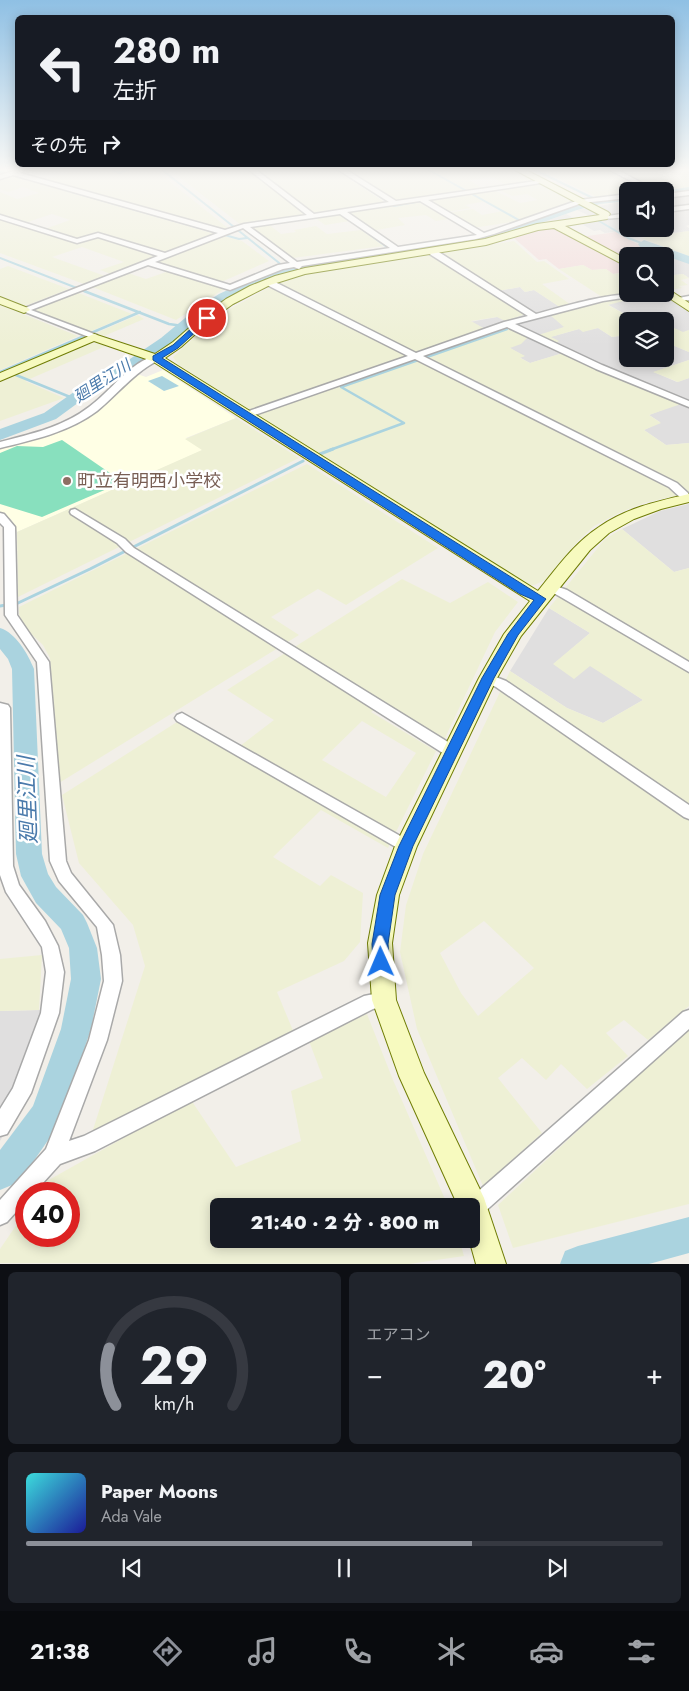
<!DOCTYPE html>
<html lang="ja">
<meta charset="utf-8">
<style>
body{margin:0;font-family:Jost,"Noto Sans JP",sans-serif;background:#20242c;color:#f1f3f6;height:100vh;display:flex;flex-direction:column;font-size:19px;white-space:nowrap}
*{box-sizing:border-box;margin:0}
p{font-size:16px;color:#9ea1a6}
.icon{flex:none;width:28px;height:28px;fill:none;stroke:currentColor;stroke-width:2;stroke-linecap:round;stroke-linejoin:round}
.map{position:relative;height:1264px;overflow:hidden}
.side{display:flex;flex-direction:column;gap:8px;padding:8px;background:#0d0f14;flex:1}
.side>*{flex:none}
.hud{position:absolute;left:15px;top:15px;width:660px;height:152px;border-radius:8px;box-shadow:0 2px 12px #0003;background:#171b24;color:#f1f3f6;overflow:hidden}
.fabs{position:absolute;left:619px;top:182px;display:grid;gap:10px}
.fabs a{display:grid;place-items:center;width:55px;height:55px;border-radius:8px;background:#171b24;box-shadow:0 2px 12px #0003;font-size:25px}
.speed{position:absolute;left:15px;top:1182px;display:flex;gap:10px;font-size:25px;font-weight:700;text-align:center}
.speed>*{display:grid;place-content:center;width:65px;height:65px;border-radius:50%;background:#171b24;box-shadow:0 2px 12px #0003;line-height:1}
.speed .limit{border:8px solid #d22;background:#fff;color:#111}
.pin{position:absolute;display:grid;place-items:center;width:42px;height:42px;color:#fff;margin:-21px;border:2px solid #fff;border-radius:50%;box-shadow:0 1px 5px #0007}
.me{position:absolute;width:55px;margin:-28px;rotate:359deg;stroke-linejoin:round;filter:drop-shadow(0 0 4px #0008)}
.turn{display:flex;align-items:center;gap:18px;height:105px;padding:0 15px;font-size:22px}
.turn .icon{width:65px;height:65px;stroke-width:2.5}
.turn b{display:block;font-size:35px;line-height:42px}
.then{display:flex;align-items:center;height:48px;padding:0 15px;background:#0003;gap:10px;font-size:19px}
.big{font-size:38px;font-weight:800;line-height:1.1}
.side .widget{flex:1;display:flex;flex-direction:column;justify-content:center;gap:8px;min-width:0;padding:0 18px;border-radius:8px;background:#20242c}
.side .dial{align-items:center;gap:0}
.dial svg{height:130px;overflow:visible;fill:none;stroke:#363941;stroke-width:7;stroke-linecap:round;text-anchor:middle}
.dial text{fill:#f1f3f6;stroke:none}
.song{display:flex;align-items:center;gap:15px}
.cover{width:60px;height:60px;border-radius:8px;background:linear-gradient(135deg,hsl(180 70% 55%),hsl(240 70% 35%))}
.played{height:5px;border-radius:2px;background:linear-gradient(90deg,#8c9099 70%,#363941 70%)}
.keys{display:flex;justify-content:space-around;direction:ltr}
.heat{display:flex;justify-content:space-between;align-items:center;font-size:28px;direction:ltr}
.side .tiles{flex:1;display:grid;gap:8px;grid-template-columns:1fr 1fr}
.widget:last-child{grid-column:span 2}
.trip{position:absolute;left:210px;top:1198px;width:270px;height:50px;border-radius:8px;background:#171b24;box-shadow:0 2px 12px #0003;font-weight:800;line-height:50px;text-align:center}
.menu{display:flex;height:80px;justify-content:space-around;align-items:center;background:#090b0e;color:#9ea1a6}
.menu .icon{width:35px;height:35px}
.menu .active{color:#8c9099}
.menu b{font-size:22px;color:#f1f3f6}
.map>svg:first-child{display:block}
.residential{fill:#e0dfdf}
.commercial{fill:#f2dad9}
.education{fill:#ffffe5}
.farmland{fill:#eef0d5;fill-rule:evenodd}
.pitch{fill:#88e0be}
.water{fill:#aad3df}
.lines{fill:none;stroke-linecap:round;stroke-linejoin:round}
.stream-far2{stroke:#aad3df;stroke-width:2}
.stream-far1{stroke:#aad3df;stroke-width:2.5}
.stream{stroke:#aad3df;stroke-width:3}
.river{fill:#aad3df;fill-rule:evenodd}
.street-casing{stroke:#a9a9a9;stroke-width:3}
.secondary-casing{stroke:#707d05;stroke-width:2}
.street{fill:#fff;fill-rule:evenodd}
.secondary{fill:#f7fabf;fill-rule:evenodd}
.route{fill:#1a73e8;stroke:#114b97}
.education-dot{fill:#8d6e63;stroke:#fff;stroke-width:2}
.labels{text-anchor:middle;dominant-baseline:central;stroke-width:5;stroke-linejoin:round;paint-order:stroke}
.far-water-label{font-size:16px;font-style:italic;fill:#4a7aab;stroke:#fff}
.education-label{font-size:18px;fill:#785e54;stroke:#fff;text-anchor:start}
.near-water-label{font-size:22px;font-style:italic;fill:#4a7aab;stroke:#fff}
</style>
<div class="map">
<svg width="689" height="1264" viewBox="0 0 689 1264">
<rect width="100%" height="100%" fill="#f2efe9"/>
<!-- residential -->
<path class="residential" d="M 689,193 L 689,225 L 686,226 L 689,228 L 689,231 L 628,239 L 616,232 L 605,233 L 600,230 L 594,231 L 580,223 L 553,228 L 541,223 L 566,214 L 578,220 L 592,217 L 577,210 L 627,201 L 628,229 L 665,229 L 665,196 Z
M 661,251 L 689,262 L 689,278 L 683,274 L 674,275 L 665,270 L 665,256 L 631,255 Z
M 520,287 L 525,292 L 534,290 L 565,310 L 564,327 L 550,337 L 579,329 L 583,331 L 598,328 L 612,337 L 627,335 L 628,359 L 665,359 L 665,342 L 689,352 L 689,360 L 654,372 L 677,382 L 689,378 L 689,400 L 682,404 L 689,408 L 689,443 L 666,445 L 644,430 L 660,422 L 649,415 L 680,403 L 563,353 L 530,363 L 519,357 L 524,356 L 510,348 L 492,332 L 470,322 L 497,317 L 492,292 Z
M 639,297 L 648,301 L 668,297 L 689,309 L 689,330 L 683,333 L 665,324 L 665,321 L 650,319 L 644,316 L 632,318 L 607,304 Z
M 689,504 L 689,568 L 674,572 L 622,529 L 660,511 Z
M 549,608 L 590,633 L 554,664 L 590,665 L 643,700 L 603,723 L 567,708 L 510,671 Z
M 39,1010 L 56,1016 L 24,1101 L 0,1141 L 0,1011 Z"/>
<!-- commercial -->
<path class="commercial" d="M 553,228 L 573,238 L 616,232 L 637,244 L 661,251 L 614,258 L 627,267 L 627,272 L 613,274 L 606,269 L 592,270 L 583,265 L 559,269 L 546,259 L 539,260 L 514,238 L 527,233 Z"/>
<!-- education -->
<path class="education" d="M 163,370 L 236,418 L 186,438 L 203,450 L 17,532 L 11,519 L 0,513 L 0,447 L 98,410 L 137,374 L 146,377 Z"/>
<!-- farmland -->
<path class="farmland" d="M 85,169 L 154,169 L 228,228 L 222,230 L 41,180 Z
M 169,169 L 334,169 L 386,203 L 241,225 Z
M 344,169 L 512,169 L 535,181 L 506,185 L 492,177 L 469,180 L 482,188 L 394,202 Z
M 539,169 L 608,169 L 616,173 L 651,169 L 689,169 L 689,187 L 656,191 L 628,191 L 627,195 L 599,198 Z
M 9,175 L 215,234 L 164,253 L 99,233 L 78,240 L 45,229 L 70,220 L 52,214 L 25,223 L 0,215 L 0,192 L 17,199 L 39,193 L 23,187 L 8,192 L 0,189 L 0,178 Z
M 539,183 L 575,202 L 524,220 L 473,228 L 448,213 L 473,209 L 482,215 L 503,211 L 486,201 L 465,205 L 471,208 L 446,212 L 425,200 L 494,190 L 520,203 L 538,200 L 527,194 L 512,196 L 498,189 Z
M 419,202 L 448,219 L 436,221 L 426,215 L 398,218 L 405,225 L 371,231 L 356,220 L 325,225 L 314,217 Z
M 0,218 L 76,243 L 99,236 L 160,255 L 111,274 L 100,270 L 124,262 L 82,247 L 52,257 L 105,276 L 84,284 L 0,253 Z
M 268,224 L 281,234 L 296,232 L 294,230 L 316,226 L 327,234 L 361,230 L 384,246 L 293,258 L 249,226 Z
M 689,231 L 689,256 L 641,238 Z
M 220,235 L 242,241 L 269,261 L 219,283 L 152,262 Z
M 514,241 L 537,262 L 544,261 L 569,279 L 542,284 L 571,305 L 602,297 L 559,269 L 583,265 L 592,270 L 606,269 L 613,274 L 627,272 L 628,294 L 664,294 L 668,297 L 647,301 L 639,297 L 608,305 L 632,318 L 644,316 L 660,321 L 628,321 L 627,335 L 612,337 L 598,328 L 583,332 L 579,329 L 551,337 L 559,341 L 554,344 L 535,336 L 564,327 L 549,314 L 564,310 L 534,290 L 525,292 L 520,287 L 493,292 L 526,314 L 505,321 L 497,317 L 471,321 L 485,329 L 249,410 L 178,364 L 173,357 L 219,315 L 283,280 L 306,274 Z
M 8,266 L 69,289 L 25,306 L 0,297 L 0,269 Z
M 665,270 L 674,275 L 683,274 L 689,278 L 681,280 L 688,285 L 679,286 L 682,288 L 670,290 L 665,287 Z
M 169,271 L 224,289 L 176,320 L 90,286 L 125,272 L 146,279 Z
M 76,292 L 132,314 L 89,332 L 32,309 Z
M 0,305 L 78,336 L 0,370 Z
M 138,315 L 144,319 L 104,336 L 96,333 Z
M 665,324 L 683,332 L 689,330 L 689,352 L 665,342 Z
M 507,326 L 528,337 L 521,344 L 510,348 L 525,356 L 520,358 L 530,363 L 563,353 L 681,404 L 649,415 L 661,423 L 644,430 L 666,445 L 689,443 L 689,493 L 644,503 L 621,512 L 594,526 L 578,541 L 546,580 L 534,585 L 524,585 L 256,415 Z
M 96,343 L 106,346 L 25,381 L 64,398 L 0,421 L 0,382 L 87,344 Z
M 689,360 L 689,378 L 678,382 L 653,372 Z
M 236,418 L 299,458 L 18,597 L 17,532 L 202,450 L 185,439 Z
M 307,464 L 438,548 L 346,605 L 318,589 L 271,617 L 299,635 L 59,783 L 50,658 L 43,645 L 24,627 L 19,614 L 19,607 Z
M 622,529 L 674,572 L 689,568 L 689,1006 L 648,1040 L 624,1020 L 606,1033 L 628,1056 L 587,1089 L 561,1064 L 546,1080 L 522,1058 L 498,1078 L 542,1133 L 483,1186 L 417,1029 L 400,952 L 406,905 L 423,854 L 510,671 L 567,708 L 603,723 L 643,700 L 590,666 L 574,679 L 553,664 L 590,633 L 549,608 L 605,539 ZM 484,921 L 534,968 L 478,1016 L 461,993 L 440,953 Z
M 402,579 L 450,603 L 488,582 L 518,602 L 495,632 L 444,740 L 383,703 L 371,712 L 436,751 L 388,848 L 321,810 L 273,857 L 320,886 L 331,875 L 363,893 L 360,942 L 344,961 L 277,992 L 294,1033 L 91,1136 L 145,966 L 133,925 L 79,863 L 62,795 L 177,722 L 231,753 L 274,720 L 227,690 ZM 362,721 L 416,753 L 386,797 L 322,760 Z
M 42,955 L 39,1010 L 0,1011 L 0,959 Z
M 367,1014 L 393,1080 L 448,1206 L 219,1206 L 219,1239 L 459,1239 L 464,1256 L 409,1264 L 0,1263 L 0,1249 L 26,1211 L 26,1236 L 69,1236 L 69,1194 L 38,1194 L 47,1181 L 191,1100 L 236,1167 L 301,1141 L 291,1091 L 323,1078 L 309,1041 Z
M 689,1027 L 689,1204 L 513,1248 L 498,1205 Z"/>
<!-- pitch -->
<path class="pitch" d="M 62,440 L 123,482 L 42,517 L 0,504 L 0,453 L 17,446 L 43,447 Z"/>
<!-- water -->
<path class="water" d="M 162,376 L 179,386 L 164,391 L 148,381 Z"/>
<g class="lines">
<!-- stream-far2 -->
<path class="stream-far2" d="M 110,169 L 119,173 L 130,169
M 161,169 L 288,270
M 337,169 L 394,206 L 421,201 L 425,204
M 427,169 L 526,224
M 533,169 L 599,201
M 0,172 L 10,174
M 72,192 L 239,239 L 247,238
M 344,216 L 395,253
M 599,221 L 628,238 L 644,244
M 0,258 L 87,292"/>
<!-- stream-far1 -->
<path class="stream-far1" d="M 84,291 L 169,324 L 183,326
M 0,372 L 140,312
M 11,373 L 75,399
M 330,450 L 404,423 L 341,387 L 507,329"/>
<!-- stream -->
<path class="stream" d="M 320,454 L 333,449
M 0,606 L 18,603 L 90,569 L 303,461"/>
<!-- river -->
<path class="river" d="M 689,187 L 689,193 L 665,196 L 665,191 L 661,191 Z
M 628,195 L 628,201 L 600,204 L 577,210 L 485,243 L 290,273 L 273,279 L 229,300 L 206,315 L 171,344 L 137,367 L 101,386 L 56,419 L 0,440 L 0,429 L 44,413 L 91,380 L 127,361 L 161,338 L 196,309 L 219,294 L 265,273 L 288,266 L 483,236 L 569,206 L 599,198 Z
M 644,240 L 689,256 L 689,264 L 640,247 L 638,244 Z
M 0,628 C 16,633 28,654 34,669 L 42,854 L 48,874 L 56,887 L 83,915 L 87,923 L 97,948 L 101,979 L 91,1029 L 58,1126 L 26,1172 L 12,1185 L 0,1190 L 0,1150 L 33,1106 L 61,1029 L 71,979 L 69,948 L 61,929 L 36,903 L 21,876 L 16,854 L 12,669 L 8,659 L 0,649 Z
M 689,1217 L 689,1253 L 649,1264 L 560,1264 L 565,1251 L 578,1246 Z"/>
<!-- street casing -->
<g class="street-casing">
<path id="street" d="M 20,169 L 23,171 L 20,173 L 225,230 L 244,224 L 307,215 L 248,169 L 255,169 L 314,214 L 389,202 L 337,169 L 345,169 L 396,201 L 543,180 L 541,183 L 428,200 L 484,233 L 579,200 L 628,194 L 628,198 L 582,203 L 494,234 L 476,239 L 302,266 L 299,269 L 294,267 L 283,269 L 230,290 L 148,265 L 31,310 L 97,335 L 98,337 L 94,339 L 20,310 L 158,256 L 98,237 L 77,243 L 0,219 L 0,215 L 77,239 L 98,233 L 165,253 L 218,233 L 13,175 L 0,179 L 0,175 ZM 420,201 L 477,235 L 398,247 L 347,212 ZM 340,214 L 390,248 L 297,262 L 250,227 ZM 243,228 L 290,263 L 278,265 L 230,285 L 155,262 Z
M 608,169 L 616,169 L 657,191 L 650,191 Z
M 689,191 L 689,195 L 665,198 L 665,194 Z
M 689,205 L 689,209 L 665,212 L 665,208 Z
M 628,213 L 628,217 L 604,219 L 601,217 Z
M 428,249 L 434,249 L 536,314 C 569,305 604,294 637,294 L 636,296 L 603,301 L 515,324 L 602,365 L 689,401 L 689,407 L 596,369 L 507,327 L 423,356 L 677,483 L 689,494 L 689,501 L 683,500 L 669,487 L 415,359 L 249,417 L 243,417 L 243,413 L 408,356 L 265,284 L 265,280 L 271,280 L 416,353 L 504,322 L 528,316 L 428,253 Z
M 689,296 L 689,300 L 677,301 L 673,299 Z
M 156,355 L 160,358 L 159,360 C 134,372 118,394 97,411 C 69,432 33,440 0,448 L 0,442 C 31,434 63,427 89,407 C 111,391 129,363 156,355 Z
M 75,509 L 125,539 L 134,548 L 456,747 L 458,751 L 456,755 L 446,755 L 126,552 L 117,543 L 71,514 L 70,512 L 71,510 Z
M 0,513 L 4,514 L 15,527 L 17,615 L 49,662 L 66,861 L 71,873 L 113,925 L 120,955 L 122,981 L 107,1040 L 69,1141 L 84,1136 L 364,996 L 384,992 L 390,995 L 393,1000 L 390,1005 L 373,1009 L 95,1151 L 60,1164 L 33,1194 L 26,1194 L 26,1201 L 7,1222 L 0,1225 L 0,1200 L 46,1149 L 89,1040 L 104,981 L 102,955 L 97,927 L 59,881 L 50,861 L 37,662 L 5,615 L 4,527 L 0,523 Z
M 550,584 L 567,590 L 689,662 L 689,672 L 559,596 L 544,588 Z
M 488,674 L 506,681 L 689,805 L 689,819 L 684,817 L 496,687 L 483,681 L 481,678 L 483,675 Z
M 0,703 L 8,705 L 10,708 L 13,866 L 19,885 L 45,921 L 58,946 L 64,972 L 59,1013 L 31,1093 L 7,1134 L 0,1136 L 0,1109 L 13,1088 L 41,1013 L 46,972 L 42,947 L 6,892 L 0,875 Z
M 182,713 L 411,842 L 414,846 L 411,850 L 406,852 L 401,850 L 177,721 L 175,718 L 177,715 Z
M 689,1010 L 689,1029 L 481,1215 L 474,1218 L 471,1217 L 471,1206 L 464,1206 L 467,1201 L 683,1012 Z"/>
</g>
<!-- secondary casing -->
<g class="secondary-casing">
<path id="secondary" d="M 513,169 L 524,169 L 608,212 L 610,214 L 607,219 L 565,226 L 628,260 L 628,267 L 554,228 L 538,230 L 486,245 L 305,274 L 270,285 L 233,304 L 212,319 L 181,347 L 165,358 L 538,591 C 556,569 574,543 599,527 C 626,508 658,501 689,494 L 689,502 L 661,509 L 634,519 L 609,533 L 590,550 L 521,636 L 497,678 L 417,846 L 399,895 L 392,943 L 396,1000 L 424,1073 L 484,1198 L 506,1264 L 476,1264 L 469,1239 L 471,1239 L 471,1206 L 458,1206 L 399,1076 L 372,1000 L 368,943 L 377,895 L 395,846 L 479,678 L 504,634 L 530,601 L 152,361 L 94,341 L 0,381 L 0,373 L 94,334 L 155,354 L 173,342 L 204,315 L 226,299 L 250,286 L 275,276 L 305,268 L 485,239 L 537,224 L 600,215 Z
M 665,287 L 689,303 L 689,311 L 663,294 L 665,294 Z
M 0,297 L 28,308 L 30,310 L 24,313 L 0,304 Z"/>
</g>
<!-- street -->
<use href="#street" class="street"/>
<!-- secondary -->
<use href="#secondary" class="secondary"/>
</g>
<!-- sky -->
<linearGradient id="sky" x2="0" y2="1"><stop stop-color="#8fc0e4"/><stop offset="0.49" stop-color="#f9f8f5"/><stop offset="1" stop-color="#f9f8f5" stop-opacity="0"/></linearGradient>
<rect width="689" height="346" fill="url(#sky)"/>
<!-- route -->
<path class="route" d="M 205,316 L 211,318 L 178,348 L 162,358 L 546,599 L 518,635 L 494,678 L 413,846 L 395,895 L 388,944 L 389,962 L 387,967 L 381,969 L 376,967 L 373,962 L 372,944 L 380,895 L 399,846 L 482,678 L 508,634 L 534,600 L 520,594 L 153,360 L 153,356 L 173,345 Z"/>
<!-- markers -->
<circle class="education-dot" cx="67" cy="481" r="5"/>
<g class="labels">
<!-- far-water labels -->
<g class="far-water-label">
<text transform="translate(102 381) rotate(-33)">廻里江川</text>
</g>
<!-- education labels -->
<g class="education-label">
<text x="77" y="481">町立有明西小学校</text>
</g>
<!-- near-water labels -->
<g class="near-water-label">
<text transform="translate(27 800) rotate(-92)">廻里江川</text>
</g>
</g>
</svg>
<div class="fabs">
<a><svg class="icon" aria-label="sound" viewBox="0 0 24 24"><path d="M4 9h4l5-4v14l-5-4H4zM17 9q2 3 0 6"/></svg></a>
<a><svg class="icon" aria-label="search" viewBox="0 0 24 24"><circle cx="10" cy="10" r="6"/><path d="M15 15l6 6"/></svg></a>
<a><svg class="icon" aria-label="layers" viewBox="0 0 24 24"><path d="M12 4l9 5-9 5-9-5zM3 14l9 5 9-5"/></svg></a>
</div>
<div class="speed"><div class="limit">40</div></div>
<div class="pin" style="left:207px;top:318px;background:#d93025"><svg class="icon" aria-label="arrive" viewBox="0 0 24 24"><path d="M6 21V4h12l-3 4 3 4H6"/></svg></div>
<svg class="me" style="left:381px;top:962px" viewBox="-20 -20 40 40"><path d="M0-17L14 15 0 8-14 15z" fill="#1a73e8" stroke="#fff" stroke-width="4"/></svg>
<div class="trip">21:40 · 2 分 · 800 m</div>
<div class="hud">
<div class="turn"><svg class="icon" aria-label="left" viewBox="0 0 24 24"><path d="M17 20v-9H6M10 6l-5 5 5 5"/></svg><div><b>280 m</b>左折</div></div>
<div class="then">その先<svg class="icon" aria-label="right" viewBox="0 0 24 24"><path d="M7 20v-9h11M14 6l5 5-5 5"/></svg></div>
</div>
</div>
<section class="side">
<div class="tiles">
<div class="widget dial"><svg viewBox="0 0 100 80">
<path d="M14 69A42 42 0 1 1 86 69"/>
<path d="M14 69A42 42 0 0 1 10 34" stroke="#8c9099"/>
<text x="50" y="56" font-size="32" font-weight="700">29</text>
<text x="50" y="72" font-size="11">km/h</text>
</svg></div>
<div class="widget"><p>エアコン</p>
<div class="heat"><a>−</a><b class="big">20°</b><a>+</a></div>
</div>
<div class="widget">
<div class="song"><i class="cover"></i><div><b>Paper Moons</b><p>Ada Vale</p></div></div>
<div class="played"></div>
<div class="keys"><svg class="icon" aria-label="previous" viewBox="0 0 24 24"><path d="M18 5L8 12l10 7zM5 5v14"/></svg><svg class="icon" aria-label="pause" viewBox="0 0 24 24"><path d="M8 5v14M16 5v14"/></svg><svg class="icon" aria-label="next" viewBox="0 0 24 24"><path d="M6 5l10 7-10 7zM19 5v14"/></svg></div>
</div>
</div>
</section>
<nav class="menu">
<b>21:38</b>
<svg class="icon active" aria-label="directions" viewBox="0 0 24 24"><path d="M12 3l9 9-9 9-9-9zM9 14v-3h6M13 9l2 2-2 2"/></svg>
<svg class="icon" aria-label="music" viewBox="0 0 24 24"><path d="M9 18V5l10-2v13"/><circle cx="6" cy="18" r="3"/><circle cx="16" cy="16" r="3"/></svg>
<svg class="icon" aria-label="phone" viewBox="0 0 24 24"><path d="M5 4h4l2 5-3 2q2 4 5 5l2-3 5 2v4C11 20 4 13 5 4z"/></svg>
<svg class="icon" aria-label="climate" viewBox="0 0 24 24"><path d="M12 3v18M4 7l16 10M4 17L20 7"/></svg>
<svg class="icon" aria-label="car" viewBox="0 0 24 24"><path d="M5 17H2v-5l4-1 3-4h7l3 4 3 1v5h-3M9 17h6M6 11h13"/><circle cx="7" cy="17" r="2"/><circle cx="17" cy="17" r="2"/></svg>
<svg class="icon" aria-label="filters" viewBox="0 0 24 24"><path d="M4 7h16M4 17h16"/><circle cx="9" cy="7" r="2"/><circle cx="15" cy="17" r="2"/></svg>
</nav>
